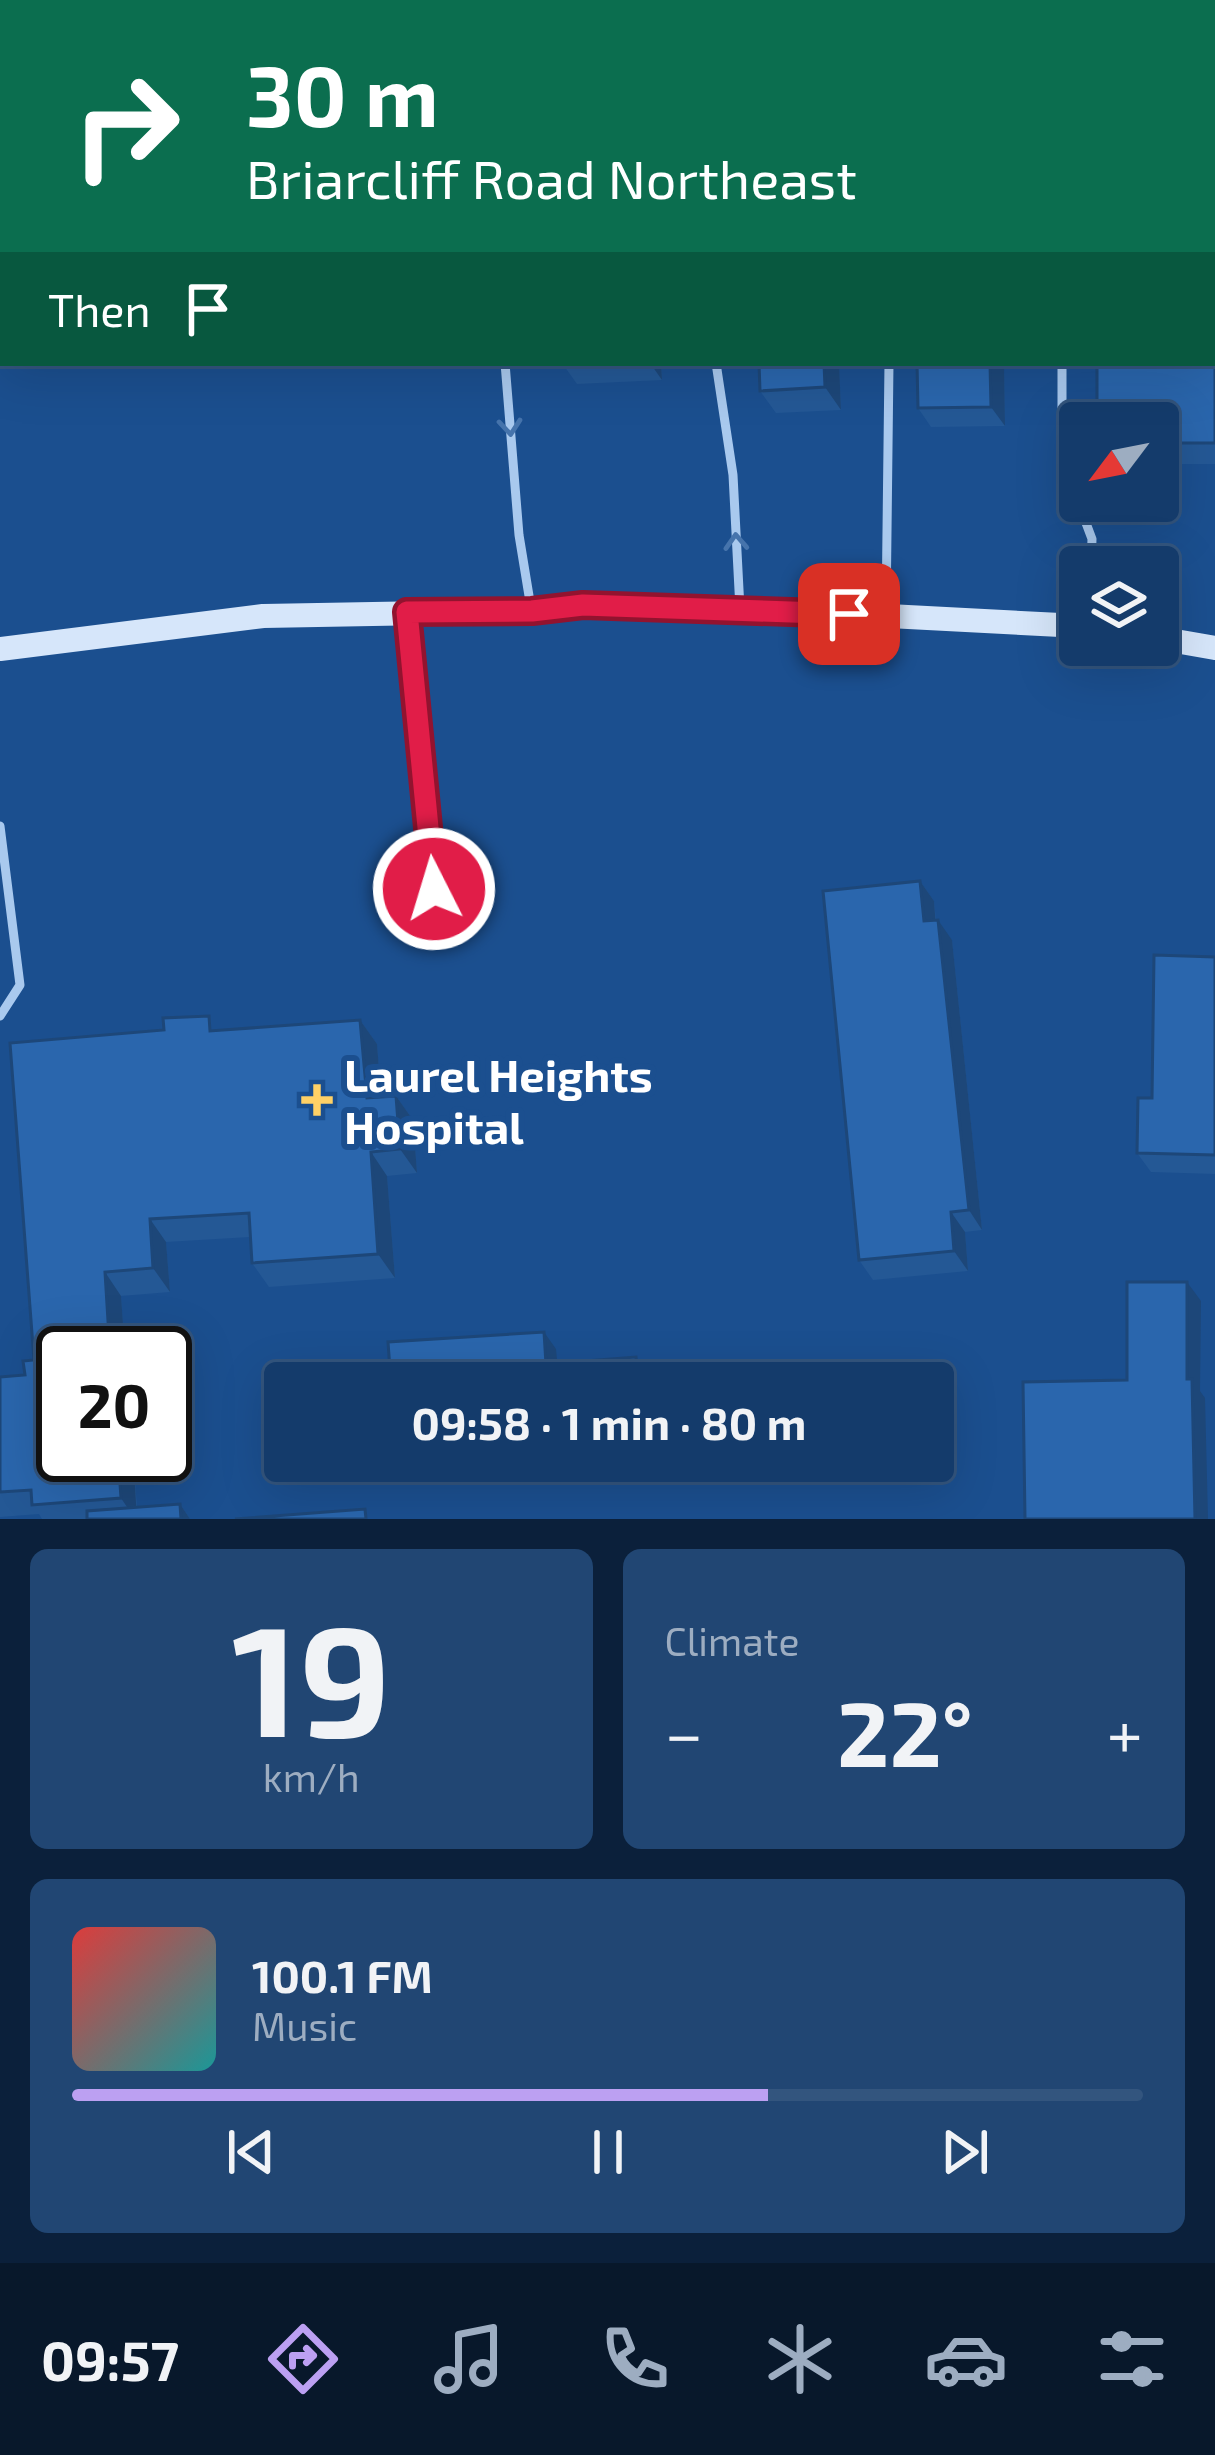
<!DOCTYPE html>
<meta charset="utf-8">
<style>
body{margin:0;font-family:"Exo 2",sans-serif;background:#214673;color:#f1f3f6;height:100vh;display:flex;flex-direction:column;font-size:45px;white-space:nowrap}
*{box-sizing:border-box;margin:0}
p{font-size:39px;color:#9dadc1}
.icon{flex:none;width:66px;height:66px;fill:none;stroke:currentColor;stroke-width:2;stroke-linecap:round;stroke-linejoin:round}
.map{position:relative;height:1519px;overflow:hidden}
.details{display:flex;flex-direction:column;gap:30px;padding:30px;background:#0b203b;flex:1}
.details>*{flex:none}
.banner{position:absolute;left:0px;top:0px;width:1215px;height:366px;box-shadow:0 12px 48px #0002,0 0 0 3px #33557e;background:#0b6e4f;color:#fff;overflow:hidden}
.needle{width:78px;rotate:238deg}
.controls{position:absolute;left:1059px;top:402px;display:grid;gap:24px}
.controls a{display:grid;place-items:center;width:120px;height:120px;border-radius:12px;background:#143b6b;box-shadow:0 12px 48px #0002,0 0 0 3px #33557e;font-size:60px}
.speed{position:absolute;left:36px;top:1326px;display:flex;gap:24px;font-size:60px;font-weight:700;text-align:center}
.speed>*{display:grid;place-content:center;width:156px;height:156px;border-radius:50%;background:#143b6b;box-shadow:0 12px 48px #0002,0 0 0 3px #33557e;line-height:1}
.speed .limit{border:6px solid #111;border-radius:18px;background:#fff;color:#111}
.pin{position:absolute;display:grid;place-items:center;width:102px;height:102px;color:#fff;margin:-51px;border-radius:24px;box-shadow:0 6px 18px #0006}
.me{position:absolute;width:132px;margin:-66px;rotate:355deg;stroke-linejoin:round;filter:drop-shadow(0 0 9px #0008)}
.turn{display:flex;align-items:center;gap:42px;height:252px;padding:0 48px;font-size:54px}
.turn .icon{width:156px;height:156px;stroke-width:2.5}
.turn b{display:block;font-size:84px;line-height:102px}
.then{display:flex;align-items:center;height:114px;padding:0 48px;background:#0003;gap:24px;font-size:45px}
.big{font-size:90px;font-weight:700;line-height:1.1}
.details .tile{flex:1;display:flex;flex-direction:column;justify-content:center;gap:18px;min-width:0;padding:0 42px;border-radius:18px;background:#214673}
.details .dial{align-items:center;gap:0}
.dial b{font-size:156px;line-height:1}
.song{display:flex;align-items:center;gap:36px}
.cover{width:144px;height:144px;border-radius:18px;background:linear-gradient(135deg,hsl(0 70% 55%),hsl(180 70% 35%))}
.played{height:12px;border-radius:6px;background:linear-gradient(90deg,#bca0f2 65%,#33557e 65%)}
.keys{display:flex;justify-content:space-around;direction:ltr}
.heat{display:flex;justify-content:space-between;align-items:center;font-size:66px;direction:ltr}
.details .tiles{flex:1;display:grid;gap:30px;grid-template-columns:1fr 1fr}
.tile:last-child{grid-column:span 2}
.trip{position:absolute;left:264px;top:1362px;width:690px;height:120px;border-radius:12px;background:#143b6b;box-shadow:0 12px 48px #0002,0 0 0 3px #33557e;font-weight:700;line-height:120px;text-align:center}
.dock{display:flex;height:192px;justify-content:space-around;align-items:center;background:#08182b;color:#9dadc1}
.dock .icon{width:84px;height:84px}
.dock .current{color:#bca0f2}
.dock b{font-size:54px;color:#f1f3f6}
.map>svg:first-child{display:block}
.lines{fill:none;stroke-linecap:round;stroke-linejoin:round}
.lane{stroke:#a9c9ee;stroke-width:9}
.secondary{stroke:#d6e6fa;stroke-width:24}
.wall{fill:#245895}
.shaded-wall{fill:#1d4779}
.building{fill:#2a66ad;stroke:#1d4779;stroke-width:3}
.oneway{stroke:#4674ac}
.route-casing{stroke:#92132f;stroke-width:30}
.route{stroke:#e11d48;stroke-width:21}
.poi-dot{fill:#ffd166;stroke:#1b4f8f;stroke-width:4.5}
.labels{text-anchor:middle;dominant-baseline:central;stroke-width:12;stroke-linejoin:round;paint-order:stroke}
.poi-label{font-size:45px;font-weight:bold;fill:#fff;stroke:#1b4f8f;text-anchor:start}
</style>
<div class="map">
<svg width="1215" height="1519" viewBox="0 0 1215 1519">
<rect width="100%" height="100%" fill="#1b4f8f"/>
<g class="lines">
<!-- lane -->
<path class="lane" d="M 475,0 L 475,3
M 894,3 L 894,0
M 1063,3 L 1063,0
M 505,363 L 519,535 L 531,608
M 716,363 L 733,475 L 740,609
M 1062,363 L 1062,459 L 1092,539 L 1091,567
M 407,614 L 433,889
M 886,615 L 889,363
M 0,826 L 20,985 L 0,1016"/>
<!-- secondary -->
<path class="secondary" d="M 1158,638 L 1215,648
M 0,649 L 263,616 L 532,611 L 583,605 L 774,610 L 1080,626"/>
</g>
<!-- wall -->
<path class="wall" d="M 1215,0 L 1215,464 L 1158,464 L 1158,423 Z
M 562,363 L 661,363 L 662,380 L 577,384 Z
M 839,363 L 841,410 L 776,413 L 760,391 Z
M 917,363 L 1004,363 L 1005,426 L 931,427 L 918,408 Z
M 920,881 L 934,901 L 936,920 L 952,940 L 982,1230 L 965,1232 L 968,1271 L 873,1280 L 859,1260 Z
M 1215,957 L 1215,1174 L 1151,1172 L 1137,1153 L 1152,1098 Z
M 360,1020 L 377,1044 L 381,1097 L 396,1096 L 413,1120 L 417,1173 L 387,1176 L 395,1278 L 269,1287 L 252,1263 L 250,1237 L 166,1242 L 170,1292 L 121,1296 L 125,1353 L 63,1353 L 63,1455 L 133,1455 L 137,1507 L 180,1504 L 190,1519 L 42,1519 L 39,1514 L 0,1517 L 0,1377 L 25,1375 L 218,1030 Z
M 396,1461 L 564,1461 L 565,1468 L 409,1479 Z"/>
<!-- shaded-wall -->
<path class="shaded-wall" d="M 650,363 L 661,363 L 662,380 Z
M 824,363 L 839,363 L 841,410 L 825,387 Z
M 990,363 L 1004,363 L 1005,426 L 991,407 Z
M 920,881 L 934,901 L 937,941 L 924,921 Z
M 938,920 L 952,940 L 982,1230 L 969,1210 Z
M 360,1020 L 377,1044 L 383,1122 L 367,1098 Z
M 396,1096 L 413,1120 L 417,1173 L 400,1149 Z
M 371,1152 L 387,1176 L 395,1278 L 378,1254 Z
M 951,1212 L 965,1232 L 968,1271 L 954,1251 Z
M 150,1219 L 166,1242 L 170,1292 L 153,1268 Z
M 105,1272 L 121,1296 L 125,1353 L 110,1353 Z
M 1187,1282 L 1201,1301 L 1200,1391 L 1205,1398 L 1208,1519 L 1195,1519 L 1187,1379 Z
M 544,1332 L 556,1349 L 559,1382 L 546,1364 Z
M 636,1357 L 648,1374 L 649,1383 L 638,1383 Z
M 118,1455 L 133,1455 L 137,1519 L 135,1519 L 121,1498 Z
M 180,1504 L 190,1519 L 181,1519 Z"/>
<!-- building -->
<path class="building" d="M 208,0 L 269,0 L 269,3 L 209,3 Z
M 543,0 L 628,0 L 629,3 L 543,3 Z
M 716,0 L 806,0 L 806,3 L 656,3 Z
M 912,0 L 986,0 L 986,3 L 912,3 Z
M 1093,0 L 1215,0 L 1215,443 L 1158,443 L 1158,423 L 1097,423 L 1097,363 L 1212,363 L 1212,3 L 1093,3 Z
M 3,26 L 3,83 L 0,83 L 0,27 Z
M 3,176 L 3,232 L 0,210 L 0,177 Z
M 759,363 L 824,363 L 825,387 L 760,391 Z
M 917,363 L 990,363 L 991,407 L 918,408 Z
M 920,881 L 924,921 L 938,920 L 969,1210 L 951,1212 L 954,1251 L 859,1260 L 823,891 Z
M 1154,955 L 1215,957 L 1215,1155 L 1137,1153 L 1138,1098 L 1152,1098 Z
M 209,1016 L 210,1031 L 360,1020 L 367,1098 L 396,1096 L 400,1149 L 371,1152 L 378,1254 L 252,1263 L 249,1213 L 150,1219 L 153,1268 L 105,1272 L 110,1353 L 63,1353 L 63,1455 L 118,1455 L 121,1498 L 32,1505 L 31,1490 L 0,1492 L 0,1377 L 25,1375 L 23,1361 L 34,1360 L 10,1043 L 164,1030 L 163,1018 Z
M 1127,1282 L 1187,1282 L 1187,1379 L 1192,1379 L 1195,1519 L 1025,1519 L 1023,1382 L 1127,1380 Z
M 544,1332 L 546,1364 L 636,1357 L 638,1383 L 391,1383 L 388,1342 Z
M 180,1504 L 181,1519 L 87,1519 L 87,1511 Z
M 365,1509 L 366,1519 L 235,1519 Z"/>
<!-- one-way arrows -->
<defs><path id="oneway-chevron" d="M-2-3.5L2.5 0L-2 3.5" fill="none" stroke-width="1.6" stroke-linecap="round" stroke-linejoin="round" transform="scale(3)"/></defs>
<g class="oneway">
<use href="#oneway-chevron" transform="translate(510 427) rotate(85)"/>
<use href="#oneway-chevron" transform="translate(736 542) rotate(-93)"/>
</g>
<g class="lines">
<!-- route casing -->
<g class="route-casing">
<path id="route" d="M 434,889 L 407,612 L 532,611 L 583,605 L 849,614"/>
</g>
<!-- route -->
<use href="#route" class="route"/>
</g>
<!-- markers -->
<path class="poi-dot" d="M311 1082h12v12h12v12h-12v12h-12v-12h-12v-12h12z"/>
<g class="labels">
<!-- poi labels -->
<g class="poi-label">
<text x="344" y="1074">Laurel Heights<tspan x="344" dy="52">Hospital</tspan></text>
</g>
</g>
</svg>
<div class="controls">
<a><svg class="needle" viewBox="-14 -14 28 28"><path d="M0-13l5 13h-10z" fill="#e53935"/><path d="M0 13l5-13h-10z" fill="#9dadc1"/></svg></a>
<a><svg class="icon" aria-label="layers" viewBox="0 0 24 24"><path d="M12 4l9 5-9 5-9-5zM3 14l9 5 9-5"/></svg></a>
</div>
<div class="speed"><div class="limit">20</div></div>
<div class="pin" style="left:849px;top:614px;background:#d93025"><svg class="icon" aria-label="arrive" viewBox="0 0 24 24"><path d="M6 21V4h12l-3 4 3 4H6"/></svg></div>
<svg class="me" style="left:434px;top:889px" viewBox="-20 -20 40 40"><circle r="17" fill="#e11d48" stroke="#fff" stroke-width="3"/><path d="M0-11L8 9 0 5-8 9z" fill="#fff"/></svg>
<div class="trip">09:58 · 1 min · 80 m</div>
<div class="banner">
<div class="turn"><svg class="icon" aria-label="right" viewBox="0 0 24 24"><path d="M7 20v-9h11M14 6l5 5-5 5"/></svg><div><b>30 m</b>Briarcliff Road Northeast</div></div>
<div class="then">Then<svg class="icon" aria-label="arrive" viewBox="0 0 24 24"><path d="M6 21V4h12l-3 4 3 4H6"/></svg></div>
</div>
</div>
<section class="details">
<div class="tiles">
<div class="tile dial"><b>19</b><p>km/h</p></div>
<div class="tile"><p>Climate</p>
<div class="heat"><a>−</a><b class="big">22°</b><a>+</a></div>
</div>
<div class="tile">
<div class="song"><i class="cover"></i><div><b>100.1 FM</b><p>Music</p></div></div>
<div class="played"></div>
<div class="keys"><svg class="icon" aria-label="previous" viewBox="0 0 24 24"><path d="M18 5L8 12l10 7zM5 5v14"/></svg><svg class="icon" aria-label="pause" viewBox="0 0 24 24"><path d="M8 5v14M16 5v14"/></svg><svg class="icon" aria-label="next" viewBox="0 0 24 24"><path d="M6 5l10 7-10 7zM19 5v14"/></svg></div>
</div>
</div>
</section>
<nav class="dock">
<b>09:57</b>
<svg class="icon current" aria-label="directions" viewBox="0 0 24 24"><path d="M12 3l9 9-9 9-9-9zM9 14v-3h6M13 9l2 2-2 2"/></svg>
<svg class="icon" aria-label="music" viewBox="0 0 24 24"><path d="M9 18V5l10-2v13"/><circle cx="6" cy="18" r="3"/><circle cx="16" cy="16" r="3"/></svg>
<svg class="icon" aria-label="phone" viewBox="0 0 24 24"><path d="M5 4h4l2 5-3 2q2 4 5 5l2-3 5 2v4C11 20 4 13 5 4z"/></svg>
<svg class="icon" aria-label="climate" viewBox="0 0 24 24"><path d="M12 3v18M4 7l16 10M4 17L20 7"/></svg>
<svg class="icon" aria-label="car" viewBox="0 0 24 24"><path d="M5 17H2v-5l4-1 3-4h7l3 4 3 1v5h-3M9 17h6M6 11h13"/><circle cx="7" cy="17" r="2"/><circle cx="17" cy="17" r="2"/></svg>
<svg class="icon" aria-label="filters" viewBox="0 0 24 24"><path d="M4 7h16M4 17h16"/><circle cx="9" cy="7" r="2"/><circle cx="15" cy="17" r="2"/></svg>
</nav>
